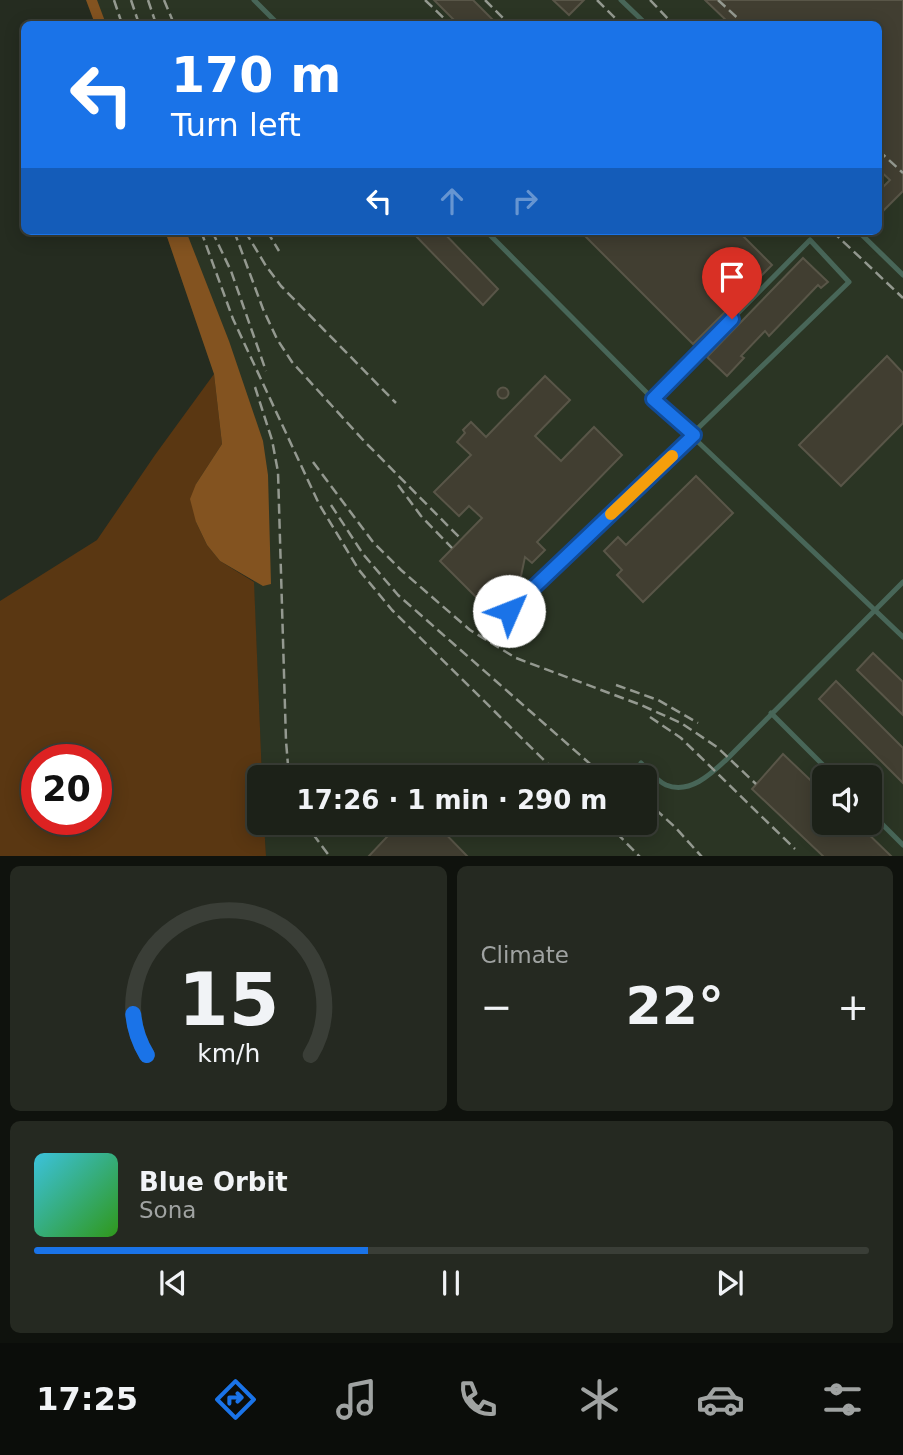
<!DOCTYPE html>
<meta charset="utf-8">
<style>
body{margin:0;font-family:"DejaVu Sans",sans-serif;background:#252921;color:#f1f3f6;height:100vh;display:flex;flex-direction:column;font-size:26px;white-space:nowrap}
*{box-sizing:border-box;margin:0}
p{font-size:23px;color:#a0a3a2}
.icon{flex:none;width:38px;height:38px;fill:none;stroke:currentColor;stroke-width:2;stroke-linecap:round;stroke-linejoin:round}
.map{position:relative;height:856px;overflow:hidden}
.drawer{display:flex;flex-direction:column;gap:10px;padding:10px;background:#0f120d;flex:1}
.drawer>*{flex:none}
.banner{position:absolute;left:21px;top:21px;width:861px;height:214px;border-radius:10px;box-shadow:0 4px 18px #0003,0 0 0 2px #3a3e37;background:#1a73e8;color:#fff;overflow:hidden}
.fabs{position:absolute;left:812px;top:765px;display:grid;gap:14px}
.fabs a{display:grid;place-items:center;width:70px;height:70px;border-radius:10px;background:#1c2118;box-shadow:0 4px 18px #0003,0 0 0 2px #3a3e37;font-size:35px}
.speed{position:absolute;left:21px;top:744px;display:flex;gap:14px;font-size:35px;font-weight:700;text-align:center}
.speed>*{display:grid;place-content:center;width:91px;height:91px;border-radius:50%;background:#1c2118;box-shadow:0 4px 18px #0003,0 0 0 2px #3a3e37;line-height:1}
.speed .limit{border:10px solid #d22;background:#fff;color:#111}
.pin{position:absolute;display:grid;place-items:center;width:60px;height:60px;color:#fff;margin:-72px -30px;border-radius:50% 50% 50% 0;rotate:-45deg;box-shadow:0 0 7px #0007}
.pin .icon{rotate:45deg}
.me{position:absolute;width:77px;margin:-38px;rotate:46deg;stroke-linejoin:round;filter:drop-shadow(0 0 5px #0008)}
.turn{display:flex;align-items:center;gap:24px;height:147px;padding:0 35px;font-size:32px}
.turn .icon{width:91px;height:91px;stroke-width:2.5}
.turn b{display:block;font-size:49px;line-height:60px}
.lanes{display:flex;align-items:center;height:66px;padding:0 35px;background:#0003;justify-content:center;gap:35px;direction:ltr}
.lanes .off{opacity:.35}
.big{font-size:52px;font-weight:600;line-height:1.1}
.drawer .widget{flex:1;display:flex;flex-direction:column;justify-content:center;gap:10px;min-width:0;padding:0 24px;border-radius:10px;background:#252921}
.drawer .dial{align-items:center;gap:0}
.dial svg{height:182px;overflow:visible;fill:none;stroke:#3a3e37;stroke-width:7;stroke-linecap:round;text-anchor:middle}
.dial text{fill:#f1f3f6;stroke:none}
.song{display:flex;align-items:center;gap:21px}
.cover{width:84px;height:84px;border-radius:10px;background:linear-gradient(135deg,hsl(190 70% 55%),hsl(110 70% 35%))}
.played{height:7px;border-radius:4px;background:linear-gradient(90deg,#1a73e8 40%,#3a3e37 40%)}
.keys{display:flex;justify-content:space-around;direction:ltr}
.heat{display:flex;justify-content:space-between;align-items:center;font-size:38px;direction:ltr}
.drawer .tiles{flex:1;display:grid;gap:10px;grid-template-columns:1fr 1fr}
.widget:last-child{grid-column:span 2}
.trip{position:absolute;left:247px;top:765px;width:410px;height:70px;border-radius:10px;background:#1c2118;box-shadow:0 4px 18px #0003,0 0 0 2px #3a3e37;font-weight:600;line-height:70px;text-align:center}
.dock{display:flex;height:112px;justify-content:space-around;align-items:center;background:#0b0d0a;color:#a0a3a2}
.dock .icon{width:49px;height:49px}
.dock .on{color:#1a73e8}
.dock b{font-size:32px;color:#f1f3f6}
.map>svg:first-child{display:block}
.built{fill:#2b3524;fill-rule:evenodd}
.green{fill:#5a3712;fill-rule:evenodd}
.forest{fill:#835320}
.building{fill:#413e31;stroke:#595648;stroke-width:2}
.lines{fill:none;stroke-linecap:round;stroke-linejoin:round}
.lane{stroke:#486658;stroke-width:5}
.rail{stroke:#949990;stroke-width:2.5;stroke-dasharray:10 5;stroke-linecap:butt}
.route-casing{stroke:#114b97;stroke-width:18}
.route{stroke:#1a73e8;stroke-width:12}
.slow{stroke:#f59e0b;stroke-width:12}
</style>
<div class="map">
<svg width="903" height="857" viewBox="0 0 903 857">
<rect width="100%" height="100%" fill="#252c20"/>
<!-- built -->
<path class="built" d="M 86,0 L 903,0 L 903,856 L 266,856 L 264,823 L 644,822 L 644,777 L 262,777 L 249,475 L 165,231 L 878,231 L 878,24 L 95,24 ZM 824,777 L 870,777 L 870,822 L 824,822 Z"/>
<!-- green -->
<path class="green" d="M 214,374 L 222,444 L 196,484 L 196,522 L 207,545 L 220,561 L 254,582 L 262,777 L 259,777 L 259,822 L 264,823 L 266,856 L 0,856 L 0,601 L 97,540 L 155,455 ZM 37,760 L 96,760 L 96,819 L 37,819 Z"/>
<!-- forest -->
<path class="forest" d="M 86,0 L 97,0 L 106,24 L 95,24 Z
M 165,231 L 186,231 L 229,341 L 263,441 L 268,475 L 271,584 L 263,586 L 220,561 L 207,545 L 196,522 L 190,499 L 196,484 L 222,444 L 214,374 Z"/>
<!-- building -->
<path class="building" d="M 434,0 L 473,0 L 497,24 L 458,24 Z
M 553,0 L 584,0 L 569,15 Z
M 705,0 L 903,0 L 903,191 L 878,216 L 878,192 L 890,180 L 878,169 L 878,24 L 730,24 Z
M 411,231 L 442,231 L 498,289 L 483,305 Z
M 580,231 L 738,231 L 772,265 L 693,344 Z
M 803,258 L 828,282 L 821,288 L 818,285 L 769,336 L 765,331 L 741,356 L 744,358 L 727,376 L 707,357 Z
M 887,356 L 903,373 L 903,423 L 841,486 L 799,445 Z
M 545,376 L 570,400 L 535,436 L 561,461 L 594,427 L 622,455 L 537,542 L 545,550 L 532,563 L 525,557 L 521,576 L 511,586 L 504,579 L 481,602 L 440,561 L 482,518 L 469,506 L 459,516 L 434,492 L 471,455 L 457,442 L 465,433 L 463,430 L 471,422 L 486,437 Z
M497.5 393a5.5 5.5 0 1 1 11 0a5.5 5.5 0 1 1-11 0Z
M 696,476 L 733,513 L 643,602 L 617,575 L 622,570 L 604,551 L 618,537 L 626,545 Z
M 873,653 L 903,682 L 903,715 L 857,670 Z
M 836,681 L 903,748 L 903,783 L 819,699 Z
M 783,754 L 824,793 L 824,822 L 856,822 L 892,857 L 824,857 L 752,789 Z
M 401,822 L 434,822 L 468,857 L 368,857 Z"/>
<g class="lines">
<!-- lane -->
<path class="lane" d="M 254,0 L 278,24
M 621,0 L 646,24
M 486,231 L 653,399 L 903,637
M 858,231 L 903,275
M 509,611 L 849,282 L 810,240 L 653,399
M 771,713 L 835,777
M 641,763 C 648,770 657,781 666,785 C 691,795 713,772 729,757 L 903,582
M 870,812 L 903,845"/>
<!-- rail -->
<path class="rail" d="M 114,0 L 122,24
M 131,0 L 139,24
M 148,0 L 156,24
M 164,0 L 174,24
M 425,0 L 450,24
M 485,0 L 509,24
M 597,0 L 621,24
M 650,0 L 673,24
M 718,0 L 744,24
M 878,150 L 903,173
M 201,231 L 233,319 L 319,504 L 359,570 L 392,610 L 561,777
M 212,231 L 231,271 L 266,371
M 234,231 L 263,309 L 277,339 L 292,362 L 364,441 L 461,539
M 245,231 L 266,266 L 281,286 L 396,403
M 267,231 L 279,251
M 832,231 L 903,298
M 255,387 L 272,440 L 278,472 L 286,741 L 289,777
M 313,462 L 373,542 L 401,570 L 470,630 L 516,658 L 641,705 L 681,723 L 717,747 L 756,784
M 398,485 L 421,516 L 452,548
M 331,505 L 363,554 L 398,595 L 605,777
M 616,685 L 658,700 L 698,723
M 650,717 L 681,738 L 795,849
M 644,799 L 675,827 L 702,857
M 304,822 L 330,857
M 606,822 L 640,857"/>
</g>
<g class="lines">
<!-- route casing -->
<g class="route-casing">
<path id="route" d="M 509,611 L 694,435 L 653,399 L 732,319"/>
</g>
<!-- route -->
<use href="#route" class="route"/>
<!-- slow -->
<path class="slow" d="M 611,514 L 672,456"/>
</g>
</svg>
<div class="fabs">
<a><svg class="icon" aria-label="sound" viewBox="0 0 24 24"><path d="M4 9h4l5-4v14l-5-4H4zM17 9q2 3 0 6"/></svg></a>
</div>
<div class="speed"><div class="limit">20</div></div>
<div class="pin" style="left:732px;top:319px;background:#d93025"><svg class="icon" aria-label="arrive" viewBox="0 0 24 24"><path d="M6 21V4h12l-3 4 3 4H6"/></svg></div>
<svg class="me" style="left:509px;top:611px" viewBox="-20 -20 40 40"><circle r="19" fill="#fff"/><path d="M0-13L10 11 0 6-10 11z" fill="#1a73e8"/></svg>
<div class="trip">17:26 · 1 min · 290 m</div>
<div class="banner">
<div class="turn"><svg class="icon" aria-label="left" viewBox="0 0 24 24"><path d="M17 20v-9H6M10 6l-5 5 5 5"/></svg><div><b>170 m</b>Turn left</div></div>
<div class="lanes"><svg class="icon" aria-label="left" viewBox="0 0 24 24"><path d="M17 20v-9H6M10 6l-5 5 5 5"/></svg><svg class="icon off" aria-label="ahead" viewBox="0 0 24 24"><path d="M12 20V5M6 11l6-6 6 6"/></svg><svg class="icon off" aria-label="right" viewBox="0 0 24 24"><path d="M7 20v-9h11M14 6l5 5-5 5"/></svg></div>
</div>
</div>
<section class="drawer">
<div class="tiles">
<div class="widget dial"><svg viewBox="0 0 100 80">
<path d="M14 69A42 42 0 1 1 86 69"/>
<path d="M14 69A42 42 0 0 1 8 51" stroke="#1a73e8"/>
<text x="50" y="56" font-size="32" font-weight="700">15</text>
<text x="50" y="72" font-size="11">km/h</text>
</svg></div>
<div class="widget"><p>Climate</p>
<div class="heat"><a>−</a><b class="big">22°</b><a>+</a></div>
</div>
<div class="widget">
<div class="song"><i class="cover"></i><div><b>Blue Orbit</b><p>Sona</p></div></div>
<div class="played"></div>
<div class="keys"><svg class="icon" aria-label="previous" viewBox="0 0 24 24"><path d="M18 5L8 12l10 7zM5 5v14"/></svg><svg class="icon" aria-label="pause" viewBox="0 0 24 24"><path d="M8 5v14M16 5v14"/></svg><svg class="icon" aria-label="next" viewBox="0 0 24 24"><path d="M6 5l10 7-10 7zM19 5v14"/></svg></div>
</div>
</div>
</section>
<nav class="dock">
<b>17:25</b>
<svg class="icon on" aria-label="directions" viewBox="0 0 24 24"><path d="M12 3l9 9-9 9-9-9zM9 14v-3h6M13 9l2 2-2 2"/></svg>
<svg class="icon" aria-label="music" viewBox="0 0 24 24"><path d="M9 18V5l10-2v13"/><circle cx="6" cy="18" r="3"/><circle cx="16" cy="16" r="3"/></svg>
<svg class="icon" aria-label="phone" viewBox="0 0 24 24"><path d="M5 4h4l2 5-3 2q2 4 5 5l2-3 5 2v4C11 20 4 13 5 4z"/></svg>
<svg class="icon" aria-label="climate" viewBox="0 0 24 24"><path d="M12 3v18M4 7l16 10M4 17L20 7"/></svg>
<svg class="icon" aria-label="car" viewBox="0 0 24 24"><path d="M5 17H2v-5l4-1 3-4h7l3 4 3 1v5h-3M9 17h6M6 11h13"/><circle cx="7" cy="17" r="2"/><circle cx="17" cy="17" r="2"/></svg>
<svg class="icon" aria-label="filters" viewBox="0 0 24 24"><path d="M4 7h16M4 17h16"/><circle cx="9" cy="7" r="2"/><circle cx="15" cy="17" r="2"/></svg>
</nav>
